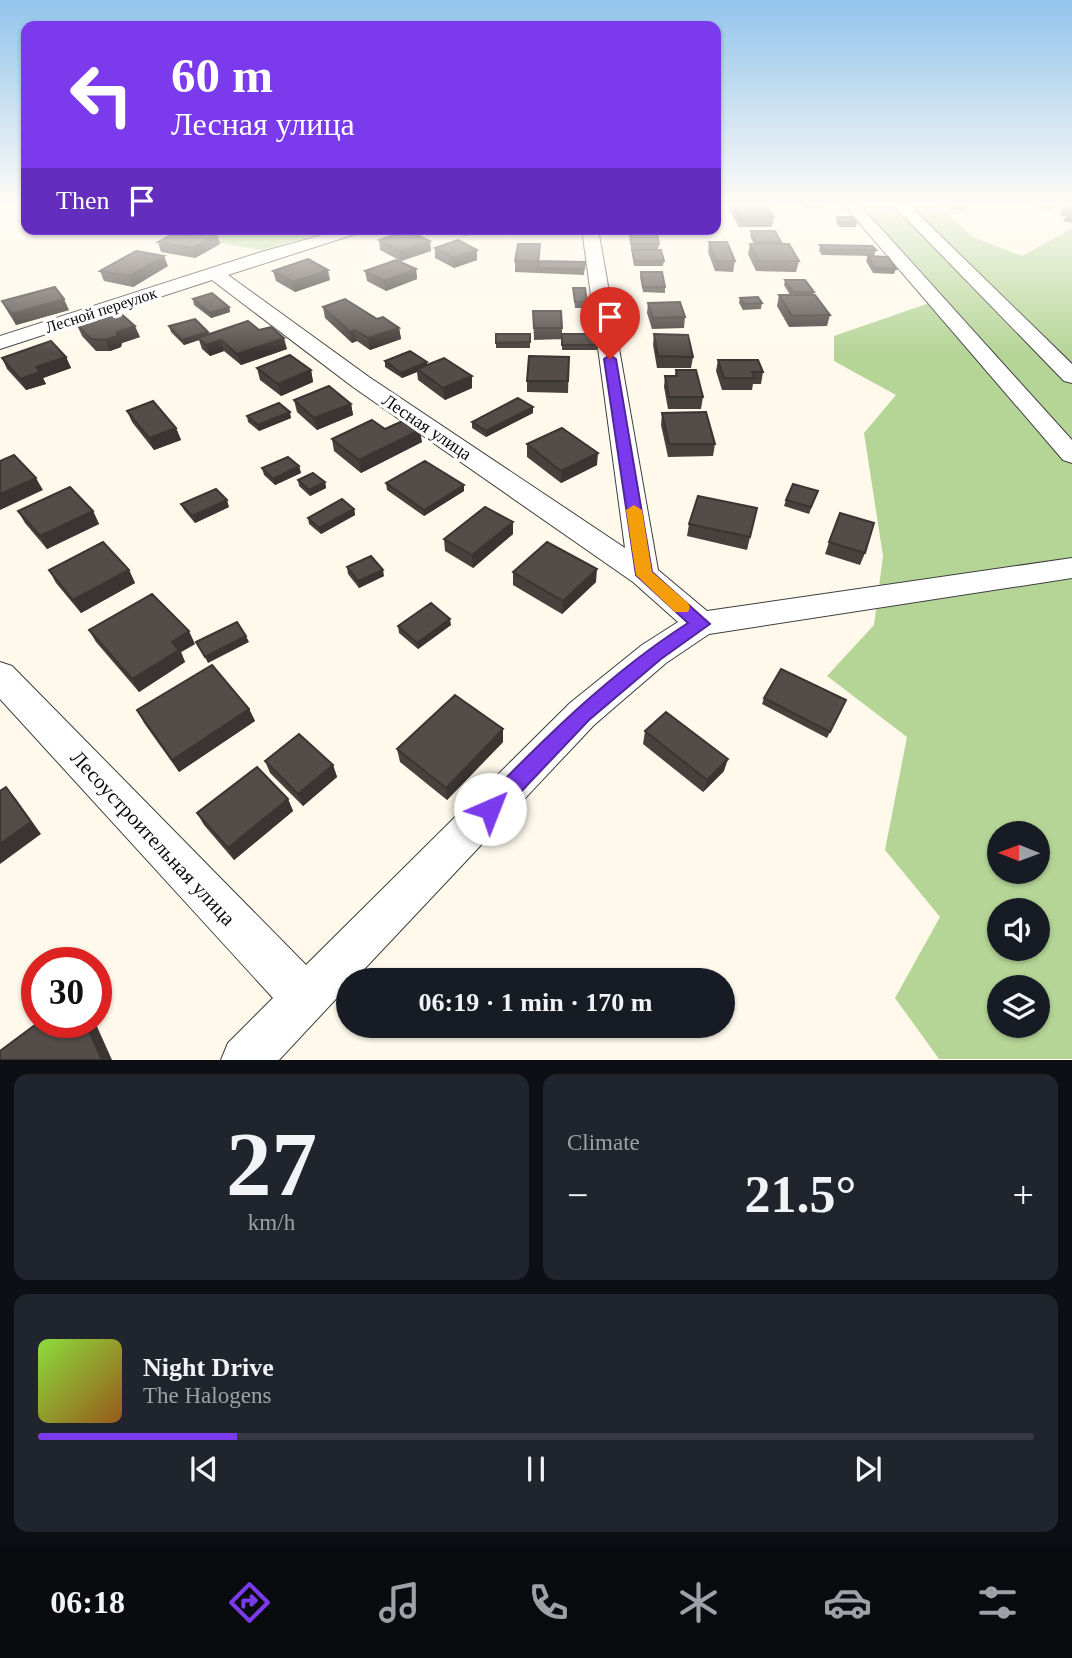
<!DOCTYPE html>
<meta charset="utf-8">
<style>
body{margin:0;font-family:Georgia,serif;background:#20242c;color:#f1f3f6;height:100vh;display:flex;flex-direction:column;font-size:26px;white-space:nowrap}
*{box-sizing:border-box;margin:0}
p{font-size:23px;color:#9ea1a6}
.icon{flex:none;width:38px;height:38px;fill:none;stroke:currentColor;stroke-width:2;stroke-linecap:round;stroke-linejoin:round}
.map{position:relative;height:1060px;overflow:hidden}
.drawer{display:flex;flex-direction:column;gap:14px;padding:14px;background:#0d0f14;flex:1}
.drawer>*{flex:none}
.guide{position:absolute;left:21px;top:21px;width:700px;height:214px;border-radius:14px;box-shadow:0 2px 5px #0004;background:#7c3aed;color:#fff;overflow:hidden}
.needle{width:46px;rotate:271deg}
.fabs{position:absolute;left:987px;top:821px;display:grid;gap:14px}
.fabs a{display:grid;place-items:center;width:63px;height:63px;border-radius:50%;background:#171b24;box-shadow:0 2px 5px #0004;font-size:35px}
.speed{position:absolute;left:21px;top:947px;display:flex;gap:14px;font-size:35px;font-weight:700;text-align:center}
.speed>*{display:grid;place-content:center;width:91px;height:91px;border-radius:50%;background:#171b24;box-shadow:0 2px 5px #0004;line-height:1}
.speed .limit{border:10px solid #d22;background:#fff;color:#111}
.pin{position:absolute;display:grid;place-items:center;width:60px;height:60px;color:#fff;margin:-72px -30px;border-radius:50% 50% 50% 0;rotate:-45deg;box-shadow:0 0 7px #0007}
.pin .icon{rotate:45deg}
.me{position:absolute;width:77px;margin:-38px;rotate:44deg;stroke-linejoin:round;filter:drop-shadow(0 0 5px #0008)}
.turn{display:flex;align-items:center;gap:24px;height:147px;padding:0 35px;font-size:32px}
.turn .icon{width:91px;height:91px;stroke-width:2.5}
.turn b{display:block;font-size:49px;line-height:60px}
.then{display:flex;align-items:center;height:66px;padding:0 35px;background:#0003;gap:14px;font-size:26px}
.big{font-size:52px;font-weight:800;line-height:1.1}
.drawer .tile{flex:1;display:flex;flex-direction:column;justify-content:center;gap:10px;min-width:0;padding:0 24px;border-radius:14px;background:#20242c}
.drawer .dial{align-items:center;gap:0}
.dial b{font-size:91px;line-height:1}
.song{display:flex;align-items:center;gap:21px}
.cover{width:84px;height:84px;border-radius:10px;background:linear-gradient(135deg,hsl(90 70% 55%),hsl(30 70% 35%))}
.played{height:7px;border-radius:4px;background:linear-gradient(90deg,#7c3aed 20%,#363941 20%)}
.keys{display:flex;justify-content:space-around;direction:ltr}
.heat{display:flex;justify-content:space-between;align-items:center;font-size:38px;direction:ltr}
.drawer .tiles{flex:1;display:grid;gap:14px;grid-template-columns:1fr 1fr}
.tile:last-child{grid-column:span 2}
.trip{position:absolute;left:336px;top:968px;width:399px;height:70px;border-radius:35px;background:#171b24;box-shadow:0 2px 5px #0004;font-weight:800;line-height:70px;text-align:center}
.menu{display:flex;height:112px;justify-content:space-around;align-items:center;background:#090b0e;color:#9ea1a6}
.menu .icon{width:49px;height:49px}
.menu .active{color:#7c3aed}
.menu b{font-size:32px;color:#f1f3f6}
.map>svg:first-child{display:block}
.forest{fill:#b5d597;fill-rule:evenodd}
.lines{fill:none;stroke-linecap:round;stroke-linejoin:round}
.minor-casing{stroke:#3e3e3e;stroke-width:2}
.minor{fill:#fff;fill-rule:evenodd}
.wall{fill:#47413e}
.shaded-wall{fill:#3a3532}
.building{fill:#534c48;stroke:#3a3532;stroke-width:2}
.route{fill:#7c3aed;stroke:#51269a;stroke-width:2}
.slow{fill:#f59e0b}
.labels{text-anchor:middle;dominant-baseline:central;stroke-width:7;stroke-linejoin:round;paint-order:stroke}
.far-street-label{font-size:16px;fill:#0b0b0b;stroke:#fff}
.street-label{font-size:18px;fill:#0b0b0b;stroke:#fff}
.near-street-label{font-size:21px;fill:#0b0b0b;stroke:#fff}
</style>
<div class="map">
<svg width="1072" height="1060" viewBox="0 0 1072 1060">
<rect width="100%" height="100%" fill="#fef9ea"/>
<!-- forest -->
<path class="forest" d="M 852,204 L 936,204 L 973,237 L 1022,256 L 1072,228 L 1072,1059 L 939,1059 L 895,998 L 940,917 L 885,850 L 907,737 L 827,676 L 874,625 L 883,556 L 864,433 L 896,395 L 834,361 L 834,336 L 935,301 ZM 999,833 L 1038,833 L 1038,872 L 999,872 ZM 999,910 L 1038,910 L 1038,948 L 999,948 ZM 999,987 L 1038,987 L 1038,1026 L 999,1026 Z
M 140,229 L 338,229 L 261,250 Z"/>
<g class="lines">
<!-- minor casing -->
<g class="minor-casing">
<path id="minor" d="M 843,204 L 859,204 L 1072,440 L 1072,463 L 1063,460 Z
M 892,204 L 908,204 L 1072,364 L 1072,383 L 1064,381 Z
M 344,229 L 371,229 L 228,275 L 369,377 L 625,548 L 582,229 L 598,229 L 658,570 L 707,611 L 1072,558 L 1072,578 L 709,634 L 666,663 L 594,725 L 354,980 L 348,980 L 348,986 L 279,1060 L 221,1060 L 228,1043 L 273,998 L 0,699 L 0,662 L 12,666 L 306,965 L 570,703 L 642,645 L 678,622 L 633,582 L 353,387 L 212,280 L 0,349 L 0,336 L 261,252 Z"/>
</g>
<!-- minor -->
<use href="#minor" class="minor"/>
</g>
<!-- wall -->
<path class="wall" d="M 729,204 L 766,204 L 774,217 L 772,227 L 739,227 L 729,209 Z
M 802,204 L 824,204 L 823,208 L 804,208 Z
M 947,204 L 965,204 L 967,206 L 965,210 L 954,210 Z
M 1029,204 L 1061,204 L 1050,210 Z
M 1072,204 L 1072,223 L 1063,221 L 1066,216 L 1060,215 L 1064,205 Z
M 837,217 L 857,222 L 856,227 L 840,227 L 836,222 Z
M 449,229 L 485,229 L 465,236 Z
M 751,231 L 781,242 L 781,244 L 799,261 L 796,272 L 756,271 L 748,254 L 750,244 L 754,244 L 750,236 Z
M 630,232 L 659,244 L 658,249 L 631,249 Z
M 217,234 L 220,244 L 195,258 L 161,252 L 158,242 L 189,236 Z
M 379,240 L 430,241 L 431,251 L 401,261 L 380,250 Z
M 709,242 L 735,261 L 733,272 L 715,271 L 708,252 Z
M 820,245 L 876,250 L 874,256 L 822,255 L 819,251 Z
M 435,248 L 477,260 L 454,268 L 435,258 Z
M 632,250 L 664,261 L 663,266 L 634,266 L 632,255 Z
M 540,254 L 539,261 L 585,262 L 584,275 L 515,272 L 515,261 Z
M 868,256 L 896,269 L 894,274 L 873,273 L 866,261 Z
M 168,266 L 133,287 L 104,281 L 100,271 Z
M 416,269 L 417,279 L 386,291 L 367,281 L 365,271 Z
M 273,271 L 330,280 L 295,292 L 276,281 Z
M 641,272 L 665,287 L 665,293 L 643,292 L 640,277 Z
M 785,280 L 814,292 L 813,295 L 830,315 L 827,326 L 789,327 L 777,306 L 779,295 L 790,295 L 784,285 Z
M 573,288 L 587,302 L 587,308 L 575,308 Z
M 740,298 L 762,303 L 761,309 L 743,310 L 739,303 Z
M 193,299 L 229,307 L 230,312 L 211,318 L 194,305 Z
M 2,301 L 69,310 L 16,325 L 8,312 Z
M 648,303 L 685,317 L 684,328 L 652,329 L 647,313 Z
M 323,307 L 377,319 L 399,328 L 401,339 L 370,350 L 357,341 L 352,343 L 325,318 Z
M 533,311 L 562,328 L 562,339 L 534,340 Z
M 77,325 L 140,337 L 122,343 L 121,347 L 110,351 L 96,351 L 82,336 Z
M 169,326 L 209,334 L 259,330 L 287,349 L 241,365 L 224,351 L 210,356 L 202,349 L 199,340 L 184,345 L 171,332 Z
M 496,334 L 530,334 L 530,348 L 496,348 Z
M 562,334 L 597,345 L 597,350 L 562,350 Z
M 654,334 L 693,357 L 691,368 L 657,368 L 653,345 Z
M 66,357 L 71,368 L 43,378 L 46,384 L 26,390 L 7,369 L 2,358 Z
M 569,357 L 568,393 L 527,392 L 527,381 Z
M 718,360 L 763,372 L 761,384 L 753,384 L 752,390 L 722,390 L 716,371 Z
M 385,361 L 427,362 L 427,365 L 472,388 L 445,400 L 418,380 L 417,372 L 402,378 L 385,367 Z
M 257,368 L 311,370 L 313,382 L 281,396 L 260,380 Z
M 676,370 L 703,397 L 701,409 L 668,409 L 664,387 L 665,376 L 675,376 Z
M 294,400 L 351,404 L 353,415 L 317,430 L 297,412 Z
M 127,411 L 176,428 L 181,440 L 154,450 L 132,422 Z
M 533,413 L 486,437 L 472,428 L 472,422 Z
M 662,413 L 715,444 L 713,456 L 668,457 L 661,425 Z
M 247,416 L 291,418 L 259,431 L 248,422 Z
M 385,429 L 422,442 L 361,473 L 334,451 L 332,439 Z
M 527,444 L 597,465 L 561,483 L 527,457 Z
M 299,466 L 301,473 L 275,485 L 264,475 L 262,468 Z
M 298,480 L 325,482 L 326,488 L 310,496 L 299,486 Z
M 386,483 L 464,491 L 424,516 L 387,490 Z
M 818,491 L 809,514 L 784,506 L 786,500 Z
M 181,504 L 229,507 L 195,523 L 184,510 Z
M 757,508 L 747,550 L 687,536 L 689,524 Z
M 354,509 L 355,515 L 321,534 L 309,524 L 308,518 Z
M 18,511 L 93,511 L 99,524 L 47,549 L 25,523 Z
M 513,534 L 473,568 L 445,551 L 444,539 Z
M 829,542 L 865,553 L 860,565 L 825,554 Z
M 347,567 L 384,576 L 359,588 L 348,574 Z
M 49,570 L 129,570 L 135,583 L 81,613 L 56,583 Z
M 513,572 L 596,582 L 562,614 L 513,585 Z
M 451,625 L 418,649 L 399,633 L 398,626 Z
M 89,630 L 195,644 L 181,652 L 185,662 L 139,692 L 96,642 Z
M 764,698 L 846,700 L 827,738 L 762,704 Z
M 249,709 L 255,721 L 179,772 L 144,723 L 137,710 Z
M 645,731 L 724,771 L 703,792 L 643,744 Z
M 503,742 L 447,800 L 400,762 L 397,749 Z
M 265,761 L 333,765 L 337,777 L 303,806 L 270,773 Z
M 288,799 L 293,811 L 234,860 L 204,825 L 197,813 Z"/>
<!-- shaded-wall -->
<path class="shaded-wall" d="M 1052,204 L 1061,204 L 1050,210 Z
M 425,229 L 436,229 L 426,232 Z
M 465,229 L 485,229 L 465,236 Z
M 217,234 L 220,244 L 195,258 L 192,248 Z
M 430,241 L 431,251 L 401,261 L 400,251 Z
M 477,250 L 477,260 L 454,268 L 453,258 Z
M 164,256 L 168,266 L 133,287 L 129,276 Z
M 416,269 L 417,279 L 386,291 L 384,281 Z
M 328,270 L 330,280 L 295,292 L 293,282 Z
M 64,299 L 69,310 L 16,325 L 11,314 Z
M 229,307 L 230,312 L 211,318 L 210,313 Z
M 135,326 L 140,337 L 122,343 L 121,347 L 110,351 L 105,340 L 117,332 Z
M 399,328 L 401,339 L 370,350 L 368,338 Z
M 355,330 L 357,341 L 352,343 L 350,332 Z
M 208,332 L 210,337 L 198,338 L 199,340 L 184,345 L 182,340 Z
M 284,338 L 287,349 L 241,365 L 237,354 Z
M 221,340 L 224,351 L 210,356 L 206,345 Z
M 66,357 L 71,368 L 43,378 L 46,384 L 26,390 L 20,379 L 36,367 Z
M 427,362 L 427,368 L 417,369 L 417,372 L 402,378 L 401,373 Z
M 311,370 L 313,382 L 281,396 L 278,384 Z
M 472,376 L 472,388 L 445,400 L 443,388 Z
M 351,404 L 353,415 L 317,430 L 314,418 Z
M 533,407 L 533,413 L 486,437 L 486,431 Z
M 290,412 L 291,418 L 259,431 L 258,425 Z
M 176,428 L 181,440 L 154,450 L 149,438 Z
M 420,430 L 422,442 L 361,473 L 359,460 Z
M 598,453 L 597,465 L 561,483 L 561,471 Z
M 299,466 L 301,473 L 275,485 L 273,479 Z
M 36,478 L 43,490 L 0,510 L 0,494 Z
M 325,482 L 326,488 L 310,496 L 309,490 Z
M 464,485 L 464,491 L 424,516 L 424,510 Z
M 227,500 L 229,507 L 195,523 L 192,516 Z
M 354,509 L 355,515 L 321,534 L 319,528 Z
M 93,511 L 99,524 L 47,549 L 40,536 Z
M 513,522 L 513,534 L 473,568 L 472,555 Z
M 597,569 L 596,582 L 562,614 L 563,601 Z
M 129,570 L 135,583 L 81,613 L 73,600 Z
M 383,570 L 384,576 L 359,588 L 358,581 Z
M 450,619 L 451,625 L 418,649 L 417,643 Z
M 189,631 L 195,644 L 181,652 L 185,662 L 139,692 L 132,679 L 172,642 Z
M 246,636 L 249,642 L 208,663 L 205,657 Z
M 249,709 L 255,721 L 179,772 L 172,760 Z
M 503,729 L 503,742 L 447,800 L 446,788 Z
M 728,759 L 724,771 L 703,792 L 707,780 Z
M 333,765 L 337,777 L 303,806 L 298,794 Z
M 6,787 L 16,799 L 41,834 L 0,864 L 0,844 Z
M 288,799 L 293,811 L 234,860 L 228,848 Z
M 85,1022 L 95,1022 L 112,1060 L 102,1060 Z"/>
<!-- building -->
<path class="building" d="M 733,204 L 766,204 L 774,217 L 741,218 Z
M 837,217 L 853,217 L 857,222 L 841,222 Z
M 199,231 L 217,234 L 192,248 L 158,242 L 173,234 L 189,236 Z
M 408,231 L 430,241 L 400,251 L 379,240 Z
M 751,231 L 775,231 L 781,242 L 756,242 Z
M 630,232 L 657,233 L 659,244 L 631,244 Z
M 458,240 L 477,250 L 453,258 L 435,248 Z
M 709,242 L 727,242 L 735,261 L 716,261 Z
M 518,244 L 540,244 L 538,262 L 515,261 Z
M 750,244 L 789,244 L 799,261 L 758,261 Z
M 820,245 L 872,246 L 876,250 L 824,250 Z
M 632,250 L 661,250 L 664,261 L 635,261 Z
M 136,251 L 164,256 L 129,276 L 100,271 Z
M 868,256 L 888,257 L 896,269 L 874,268 Z
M 308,259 L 328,270 L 293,282 L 273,271 Z
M 396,260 L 416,269 L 384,281 L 365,271 Z
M 539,261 L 585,262 L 584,269 L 538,268 Z
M 641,272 L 662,272 L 665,287 L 643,287 Z
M 785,280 L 805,280 L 814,292 L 793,292 Z
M 55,287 L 64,299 L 11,314 L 2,301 Z
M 573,288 L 585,288 L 587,302 L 575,302 Z
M 212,293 L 229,307 L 210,313 L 193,299 Z
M 779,295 L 815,295 L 830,315 L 792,316 Z
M 758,297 L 762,303 L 744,304 L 740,298 Z
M 345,299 L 377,319 L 383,317 L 399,328 L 368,338 L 355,330 L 350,332 L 323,307 Z
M 680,302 L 685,317 L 653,318 L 648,303 Z
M 533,311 L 561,311 L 562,328 L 534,328 Z
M 119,312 L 135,326 L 117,332 L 117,336 L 105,340 L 91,339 L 77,325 Z
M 195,319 L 208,332 L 182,340 L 169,326 Z
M 248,321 L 259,330 L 271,327 L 284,338 L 237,354 L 221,340 L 206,345 L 198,338 Z
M 496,334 L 530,334 L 530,342 L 496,343 Z
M 562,334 L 596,334 L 597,345 L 562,345 Z
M 654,334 L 688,335 L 693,357 L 658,356 Z
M 51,341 L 66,357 L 36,367 L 40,372 L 20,379 L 2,358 Z
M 410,351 L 427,362 L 401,373 L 385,361 Z
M 290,355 L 311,370 L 278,384 L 257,368 Z
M 529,356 L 569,357 L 568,381 L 527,381 Z
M 444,358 L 472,376 L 443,388 L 417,369 Z
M 718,360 L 758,360 L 763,372 L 752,372 L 755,378 L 724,378 Z
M 676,370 L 696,370 L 703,397 L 669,397 L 665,376 L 677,376 Z
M 329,386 L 351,404 L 314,418 L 294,400 Z
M 518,398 L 533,407 L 486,431 L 472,422 Z
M 153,401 L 176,428 L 149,438 L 127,411 Z
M 279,403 L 290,412 L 258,425 L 247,416 Z
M 706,412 L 715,444 L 669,444 L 662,413 Z
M 372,420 L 385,429 L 405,420 L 420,430 L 359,460 L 332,439 Z
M 562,428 L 598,453 L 561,471 L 527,444 Z
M 14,455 L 36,478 L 0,494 L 0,461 Z
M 288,457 L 299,466 L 273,479 L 262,468 Z
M 425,461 L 464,485 L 424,510 L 386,483 Z
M 313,473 L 325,482 L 309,490 L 298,480 Z
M 793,484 L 818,491 L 811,507 L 786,500 Z
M 70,487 L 93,511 L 40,536 L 18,511 Z
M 216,489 L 227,500 L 192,516 L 181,504 Z
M 698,496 L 757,508 L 750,537 L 689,524 Z
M 342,499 L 354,509 L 319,528 L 308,518 Z
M 485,507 L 513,522 L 472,555 L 444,539 Z
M 840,513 L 874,523 L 865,553 L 829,542 Z
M 103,542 L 129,570 L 73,600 L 49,570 Z
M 547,542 L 597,569 L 563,601 L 513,572 Z
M 371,556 L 383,570 L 358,581 L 347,567 Z
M 152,594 L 189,631 L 172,642 L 179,650 L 132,679 L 89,630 Z
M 431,603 L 450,619 L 417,643 L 398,626 Z
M 237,622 L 246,636 L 205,657 L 196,642 Z
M 212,665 L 249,709 L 172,760 L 137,710 Z
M 781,669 L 846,700 L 830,732 L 764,698 Z
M 455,695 L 503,729 L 446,788 L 397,749 Z
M 666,712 L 728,759 L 707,780 L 645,731 Z
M 299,734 L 333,765 L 298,794 L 265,761 Z
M 257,767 L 288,799 L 228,848 L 197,813 Z
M 6,787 L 31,822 L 0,844 L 0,791 Z
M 39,1022 L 85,1022 L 102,1060 L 0,1060 L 0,1051 Z"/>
<!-- sky -->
<linearGradient id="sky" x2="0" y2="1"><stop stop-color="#92c4ec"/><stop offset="0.58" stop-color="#fffcf6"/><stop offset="1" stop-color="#fffcf6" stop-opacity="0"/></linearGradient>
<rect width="1072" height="353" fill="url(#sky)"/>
<!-- route -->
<path class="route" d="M 610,355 L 616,359 L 652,572 L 710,624 L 661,659 L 589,720 L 498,816 L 490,819 L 482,816 L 479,809 L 482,802 C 547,736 610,673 688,623 L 636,575 L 604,359 Z"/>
<!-- slow -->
<path class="slow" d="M 634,505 L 642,510 L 652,572 L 688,603 L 690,607 L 688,612 L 675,612 L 636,575 L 626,510 Z"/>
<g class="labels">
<!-- far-street labels -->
<g class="far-street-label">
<text transform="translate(101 310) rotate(-18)">Лесной переулок</text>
</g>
<!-- street labels -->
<g class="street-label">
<text transform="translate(427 427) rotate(34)">Лесная улица</text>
</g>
<!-- near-street labels -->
<g class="near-street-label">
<text transform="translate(153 838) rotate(47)">Лесоустроительная улица</text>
</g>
</g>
</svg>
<div class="fabs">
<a><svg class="needle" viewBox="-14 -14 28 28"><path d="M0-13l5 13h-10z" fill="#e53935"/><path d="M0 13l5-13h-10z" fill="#9ea1a6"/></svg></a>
<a><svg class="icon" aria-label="sound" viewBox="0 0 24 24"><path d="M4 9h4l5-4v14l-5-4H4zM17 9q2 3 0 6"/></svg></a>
<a><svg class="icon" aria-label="layers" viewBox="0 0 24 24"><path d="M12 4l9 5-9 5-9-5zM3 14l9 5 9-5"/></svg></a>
</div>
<div class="speed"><div class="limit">30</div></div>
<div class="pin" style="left:610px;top:359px;background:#d93025"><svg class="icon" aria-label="arrive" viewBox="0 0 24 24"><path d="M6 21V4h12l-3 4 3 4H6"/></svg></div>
<svg class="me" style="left:490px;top:809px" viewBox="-20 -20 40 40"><circle r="19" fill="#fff"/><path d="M0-13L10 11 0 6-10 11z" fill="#7c3aed"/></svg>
<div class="trip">06:19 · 1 min · 170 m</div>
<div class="guide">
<div class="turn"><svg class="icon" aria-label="left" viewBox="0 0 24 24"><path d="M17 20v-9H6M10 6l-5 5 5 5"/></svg><div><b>60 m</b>Лесная улица</div></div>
<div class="then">Then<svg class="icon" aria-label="arrive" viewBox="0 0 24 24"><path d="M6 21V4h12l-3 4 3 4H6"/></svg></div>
</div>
</div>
<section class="drawer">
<div class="tiles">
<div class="tile dial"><b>27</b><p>km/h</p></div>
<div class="tile"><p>Climate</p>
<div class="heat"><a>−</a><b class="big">21.5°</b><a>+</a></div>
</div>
<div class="tile">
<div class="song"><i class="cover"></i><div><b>Night Drive</b><p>The Halogens</p></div></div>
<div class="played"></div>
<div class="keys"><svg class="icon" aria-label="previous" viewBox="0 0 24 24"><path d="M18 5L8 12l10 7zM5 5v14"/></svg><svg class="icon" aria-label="pause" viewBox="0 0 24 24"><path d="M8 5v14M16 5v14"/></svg><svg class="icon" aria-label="next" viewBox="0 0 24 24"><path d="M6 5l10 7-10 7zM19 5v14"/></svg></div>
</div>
</div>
</section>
<nav class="menu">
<b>06:18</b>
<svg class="icon active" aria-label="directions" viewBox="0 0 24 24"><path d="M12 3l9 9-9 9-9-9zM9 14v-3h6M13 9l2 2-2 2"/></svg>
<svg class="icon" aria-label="music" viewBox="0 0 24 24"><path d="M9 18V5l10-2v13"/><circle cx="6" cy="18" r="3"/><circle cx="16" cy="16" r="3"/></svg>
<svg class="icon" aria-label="phone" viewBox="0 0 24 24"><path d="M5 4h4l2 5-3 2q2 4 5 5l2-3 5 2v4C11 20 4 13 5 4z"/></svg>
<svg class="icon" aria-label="climate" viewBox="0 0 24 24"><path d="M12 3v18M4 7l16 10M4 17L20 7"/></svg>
<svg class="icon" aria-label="car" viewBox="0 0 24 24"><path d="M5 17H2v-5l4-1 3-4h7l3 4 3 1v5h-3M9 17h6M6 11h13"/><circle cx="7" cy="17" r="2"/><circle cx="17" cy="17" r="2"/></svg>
<svg class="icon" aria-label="filters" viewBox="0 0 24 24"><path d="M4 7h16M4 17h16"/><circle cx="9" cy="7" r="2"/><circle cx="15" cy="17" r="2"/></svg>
</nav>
